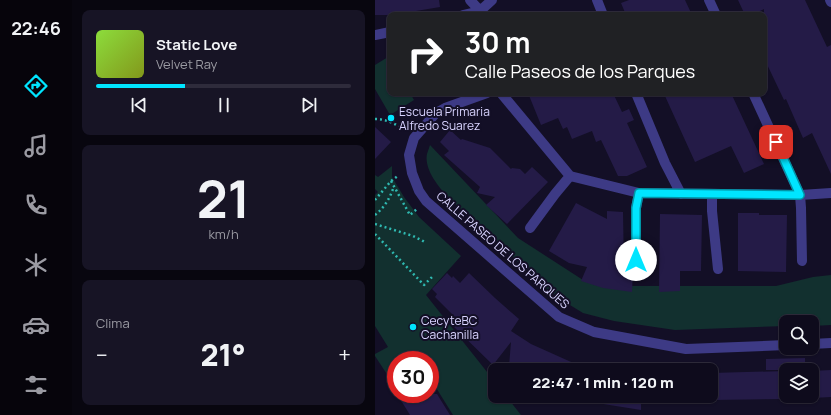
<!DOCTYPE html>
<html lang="es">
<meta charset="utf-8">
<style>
body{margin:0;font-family:Manrope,sans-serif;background:#171425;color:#f1f3f6;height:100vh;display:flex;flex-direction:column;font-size:15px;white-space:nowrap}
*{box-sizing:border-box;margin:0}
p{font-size:13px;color:#9b9ba3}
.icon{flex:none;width:22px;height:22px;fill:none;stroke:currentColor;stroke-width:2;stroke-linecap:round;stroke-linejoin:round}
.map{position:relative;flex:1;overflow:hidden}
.drawer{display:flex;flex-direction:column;gap:10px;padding:10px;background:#08060f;width:303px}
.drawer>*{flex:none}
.top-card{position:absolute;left:12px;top:12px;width:380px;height:84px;border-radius:8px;box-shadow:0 1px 3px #0004,0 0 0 1px #2e2b3b;background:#202124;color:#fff;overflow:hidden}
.fabs{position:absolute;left:404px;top:315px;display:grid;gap:8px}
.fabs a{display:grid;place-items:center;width:40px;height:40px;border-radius:8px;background:#0e0b1c;box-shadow:0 1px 3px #0004,0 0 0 1px #2e2b3b;font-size:20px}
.speed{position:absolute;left:12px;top:351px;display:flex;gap:8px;font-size:20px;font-weight:700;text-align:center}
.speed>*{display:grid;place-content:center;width:52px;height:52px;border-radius:50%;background:#0e0b1c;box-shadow:0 1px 3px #0004,0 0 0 1px #2e2b3b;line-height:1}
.speed .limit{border:6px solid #d22;background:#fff;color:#111}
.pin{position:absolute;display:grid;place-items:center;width:34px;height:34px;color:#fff;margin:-17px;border-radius:8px;box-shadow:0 2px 6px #0006}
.me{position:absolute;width:44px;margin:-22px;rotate:0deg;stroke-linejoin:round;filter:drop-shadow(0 0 3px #0008)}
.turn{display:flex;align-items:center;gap:14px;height:84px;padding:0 12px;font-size:18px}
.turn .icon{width:52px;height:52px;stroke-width:2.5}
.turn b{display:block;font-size:28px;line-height:34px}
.big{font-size:30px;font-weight:800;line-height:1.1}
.drawer .widget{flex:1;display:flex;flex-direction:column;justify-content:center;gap:6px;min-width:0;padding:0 14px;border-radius:8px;background:#171425}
.drawer .dial{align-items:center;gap:0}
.dial b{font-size:52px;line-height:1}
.song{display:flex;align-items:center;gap:12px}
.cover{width:48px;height:48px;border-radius:6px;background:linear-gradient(135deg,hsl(90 70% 55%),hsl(70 70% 35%))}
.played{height:4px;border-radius:2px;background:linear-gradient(90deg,#00e5ff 35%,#2e2b3b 35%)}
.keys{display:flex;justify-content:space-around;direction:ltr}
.heat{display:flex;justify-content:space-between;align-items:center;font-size:22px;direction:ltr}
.trip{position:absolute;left:113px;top:363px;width:230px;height:40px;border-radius:8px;background:#0e0b1c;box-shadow:0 1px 3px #0004,0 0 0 1px #2e2b3b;font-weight:800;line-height:40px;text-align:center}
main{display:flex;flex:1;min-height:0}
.tabs{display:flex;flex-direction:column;width:72px;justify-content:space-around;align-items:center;background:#06040b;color:#9b9ba3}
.tabs .icon{width:28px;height:28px}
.tabs .active{color:#00e5ff}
.tabs b{font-size:18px;color:#f1f3f6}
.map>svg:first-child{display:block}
.green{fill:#12302f}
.building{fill:#241b47}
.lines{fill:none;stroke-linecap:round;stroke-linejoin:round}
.path{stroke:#2fb8b0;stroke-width:2.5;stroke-dasharray:2 3;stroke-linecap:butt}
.minor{stroke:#3d3a85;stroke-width:10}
.route-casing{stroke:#0095a6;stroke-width:10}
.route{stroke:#00e5ff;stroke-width:7}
.poi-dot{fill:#00e5ff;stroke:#130f26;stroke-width:1.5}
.labels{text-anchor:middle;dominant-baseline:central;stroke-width:4;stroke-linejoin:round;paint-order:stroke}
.poi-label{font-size:12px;fill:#d9d4ff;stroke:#130f26;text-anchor:start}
.street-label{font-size:12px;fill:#d9d4ff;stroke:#130f26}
</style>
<main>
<nav class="tabs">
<b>22:46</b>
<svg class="icon active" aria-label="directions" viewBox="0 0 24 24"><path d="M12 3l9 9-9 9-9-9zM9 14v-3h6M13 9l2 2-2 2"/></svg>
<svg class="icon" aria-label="music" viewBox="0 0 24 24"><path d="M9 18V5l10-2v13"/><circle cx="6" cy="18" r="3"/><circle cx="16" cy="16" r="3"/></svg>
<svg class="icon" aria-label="phone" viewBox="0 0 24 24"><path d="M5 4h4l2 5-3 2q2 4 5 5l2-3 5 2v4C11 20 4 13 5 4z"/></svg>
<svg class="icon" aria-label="climate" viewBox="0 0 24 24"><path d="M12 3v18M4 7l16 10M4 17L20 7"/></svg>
<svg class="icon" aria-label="car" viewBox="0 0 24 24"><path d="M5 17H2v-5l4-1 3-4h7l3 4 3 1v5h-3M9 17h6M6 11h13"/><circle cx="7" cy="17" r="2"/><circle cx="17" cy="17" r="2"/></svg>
<svg class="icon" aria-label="filters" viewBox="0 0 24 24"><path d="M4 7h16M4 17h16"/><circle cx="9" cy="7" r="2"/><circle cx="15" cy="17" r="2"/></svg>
</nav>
<section class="drawer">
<div class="widget">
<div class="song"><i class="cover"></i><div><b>Static Love</b><p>Velvet Ray</p></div></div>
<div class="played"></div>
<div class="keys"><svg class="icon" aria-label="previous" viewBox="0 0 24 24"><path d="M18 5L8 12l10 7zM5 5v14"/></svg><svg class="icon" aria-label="pause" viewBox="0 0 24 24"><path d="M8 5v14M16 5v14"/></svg><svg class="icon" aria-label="next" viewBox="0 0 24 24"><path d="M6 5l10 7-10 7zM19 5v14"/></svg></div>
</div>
<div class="widget dial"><b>21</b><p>km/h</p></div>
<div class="widget"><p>Clima</p>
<div class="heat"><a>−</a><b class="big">21°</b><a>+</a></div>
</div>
</section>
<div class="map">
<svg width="456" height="415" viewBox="0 0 456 415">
<rect width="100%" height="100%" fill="#130f26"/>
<!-- green -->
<path class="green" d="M 13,57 L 15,60 L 15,93 L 35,93 L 39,100 L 15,115 L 0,89 L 0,65 Z
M 55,145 L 143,238 L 208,280 L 225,286 L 401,286 L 438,277 L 456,275 L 456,325 L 437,326 L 437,322 L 411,322 L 411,326 L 300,330 L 239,321 L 208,313 L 190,302 L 172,289 L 72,196 C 63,186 49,169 52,154 C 53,151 54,148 55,145 Z
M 17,166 L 17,177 L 29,197 L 44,217 L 86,256 L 51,295 L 120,382 L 120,396 L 131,396 L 146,415 L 78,415 L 55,378 L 55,360 L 21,360 L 21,388 L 0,356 L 0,354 L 13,347 L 0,326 L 0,195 L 3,192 L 0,189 L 0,175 L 3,177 Z"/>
<!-- building -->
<path class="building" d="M 0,0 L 64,0 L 65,7 L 17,15 L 0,15 Z
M 254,0 L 310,0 L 317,15 L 251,15 L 246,3 Z
M 363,0 L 430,0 L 452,47 L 456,45 L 456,174 L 437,133 L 428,138 L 411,99 L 409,100 L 389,58 L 389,9 L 377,15 L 370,15 Z
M 153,93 L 238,93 L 247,112 L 254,109 L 259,120 L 252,123 L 272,167 L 252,176 L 243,176 L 226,140 L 221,142 L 217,131 L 197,139 L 192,127 L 188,129 L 183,118 L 166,125 Z
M 297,93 L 356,93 L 389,164 L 369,173 L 356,146 L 320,162 L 290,96 Z
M 0,127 L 16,142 L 0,159 Z
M 75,130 L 86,140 L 87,139 L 115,148 L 136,169 L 137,168 L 145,169 L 150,174 L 157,167 L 173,182 L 132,224 L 111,205 L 120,197 L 102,193 L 105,187 L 69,155 L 74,151 L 65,142 Z
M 201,203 L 232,219 L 232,211 L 248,212 L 249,270 L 258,271 L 257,292 L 228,288 L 206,281 L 212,267 L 194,263 L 174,251 Z
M 363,213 L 384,213 L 384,215 L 412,215 L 411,272 L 363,271 Z
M 285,214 L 327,215 L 326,271 L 305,271 L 305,291 L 284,292 Z
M 72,273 L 77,278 L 78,276 L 85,283 L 94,273 L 120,298 L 144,319 L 136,331 L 156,344 L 214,370 L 140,370 L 134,366 L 136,342 L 118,365 L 77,325 L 74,320 L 78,315 L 60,297 L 62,294 L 57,289 Z
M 430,358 L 430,370 L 391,370 L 391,359 Z
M 456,370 L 456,397 L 437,398 L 437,371 Z
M 411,371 L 411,399 L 336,400 L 336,373 Z
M 22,394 L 62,394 L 75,415 L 35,415 Z
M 223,396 L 266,396 L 266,410 L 222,403 Z"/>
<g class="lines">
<!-- path -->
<path class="path" d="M 0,119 C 9,119 17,122 25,127
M 16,181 L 35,215 L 42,209
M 0,200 L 16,181 L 24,175
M 0,215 C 10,207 15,198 19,186
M 0,224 L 38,236 L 50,242
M 0,234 L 49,285 L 58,276"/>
<!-- minor -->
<path class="minor" d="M 95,0 L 109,15
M 222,0 L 228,15
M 334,0 L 341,15
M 455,0 L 456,2
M 88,15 L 105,11 L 117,0
M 0,35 L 15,32
M 112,93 L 70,108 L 61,113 L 39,138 L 34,155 L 37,173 L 44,191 L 51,201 L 184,317 L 219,332 L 311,349 L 411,345
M 126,93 L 195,176 L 264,193 L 425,195 L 456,193
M 261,93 L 290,163 L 306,194
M 378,93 L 425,195 L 426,208 L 427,261
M 337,194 L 337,211 L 343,269
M 155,228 L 180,194 L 195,176
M 261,261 L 261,208 L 264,193
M 437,344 L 456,343"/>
</g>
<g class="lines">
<!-- route casing -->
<g class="route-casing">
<path id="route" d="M 261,260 L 261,208 L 264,193 L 425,195 L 401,142"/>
</g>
<!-- route -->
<use href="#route" class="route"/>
</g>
<!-- markers -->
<g class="poi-dot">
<circle cx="16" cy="118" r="4"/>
<circle cx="38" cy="327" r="4"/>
</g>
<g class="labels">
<!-- poi labels -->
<g class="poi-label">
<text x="24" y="111">Escuela Primaria<tspan x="24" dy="14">Alfredo Suarez</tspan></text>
<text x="46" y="320">CecyteBC<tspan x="46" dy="14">Cachanilla</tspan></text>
</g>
<!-- street labels -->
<g class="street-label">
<text transform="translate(128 250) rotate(41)">CALLE PASEO DE LOS PARQUES</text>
</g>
</g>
</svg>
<div class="fabs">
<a><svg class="icon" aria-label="search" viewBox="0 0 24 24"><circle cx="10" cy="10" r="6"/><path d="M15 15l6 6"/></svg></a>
<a><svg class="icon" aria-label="layers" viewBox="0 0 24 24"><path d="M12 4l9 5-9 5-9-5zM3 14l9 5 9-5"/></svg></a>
</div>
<div class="speed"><div class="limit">30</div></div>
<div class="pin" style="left:401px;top:142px;background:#d93025"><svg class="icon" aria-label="arrive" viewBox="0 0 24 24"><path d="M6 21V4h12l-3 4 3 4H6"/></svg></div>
<svg class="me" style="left:261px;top:260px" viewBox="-20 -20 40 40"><circle r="19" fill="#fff"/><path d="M0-13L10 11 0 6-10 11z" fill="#00e5ff"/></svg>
<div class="trip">22:47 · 1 min · 120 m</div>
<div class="top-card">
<div class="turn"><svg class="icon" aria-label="right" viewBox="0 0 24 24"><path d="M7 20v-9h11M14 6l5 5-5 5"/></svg><div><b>30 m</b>Calle Paseos de los Parques</div></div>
</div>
</div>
</main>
